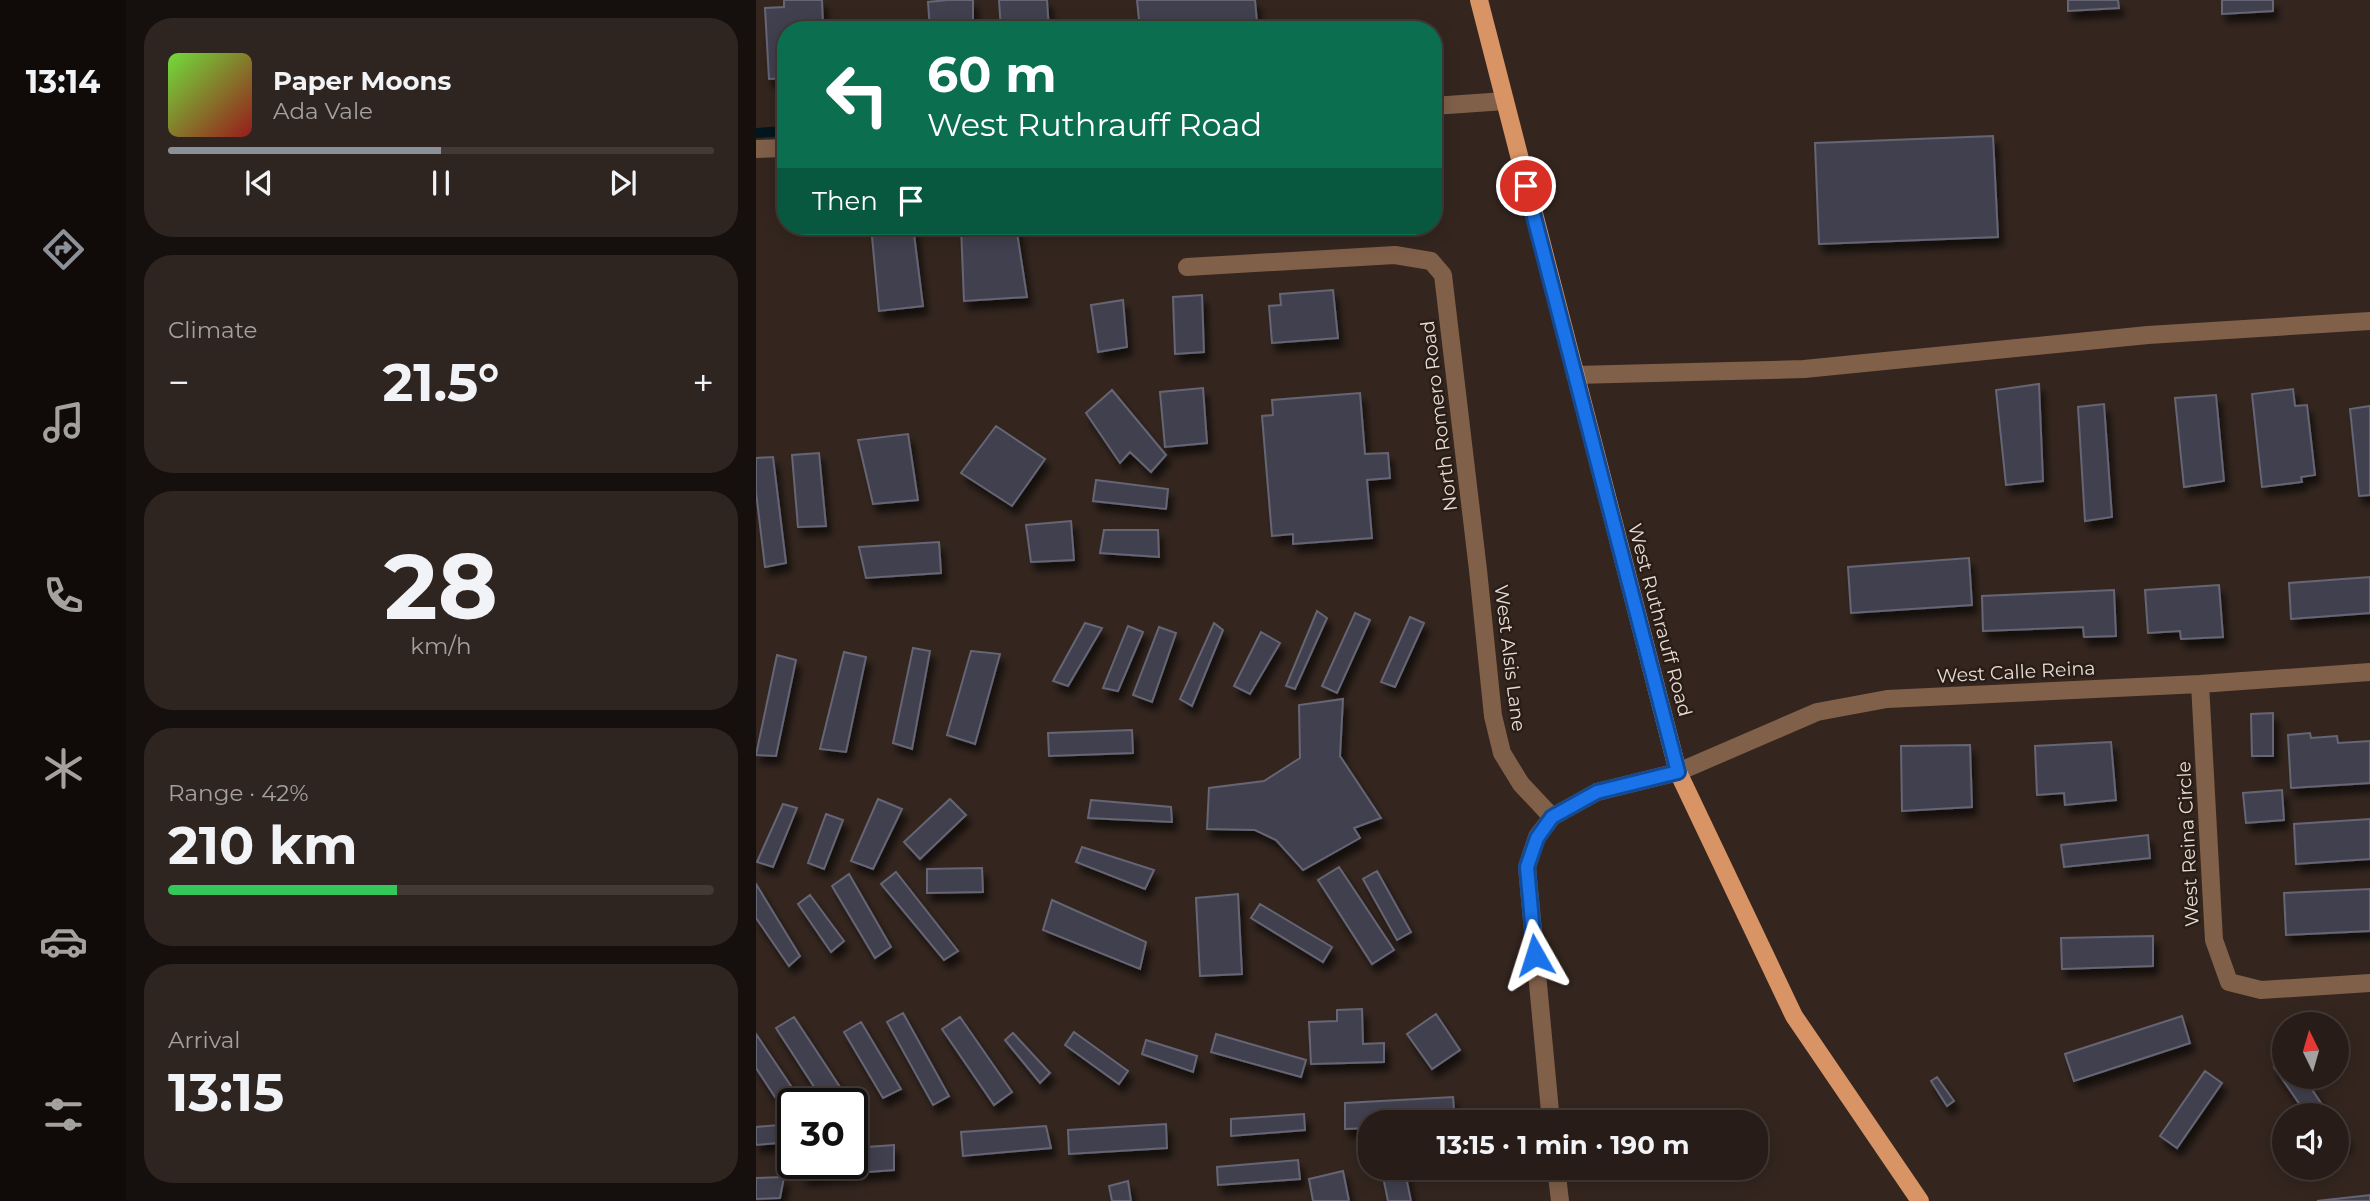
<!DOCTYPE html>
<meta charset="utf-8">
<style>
body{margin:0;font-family:Montserrat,sans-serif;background:#2f2520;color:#f1f3f6;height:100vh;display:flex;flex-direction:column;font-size:26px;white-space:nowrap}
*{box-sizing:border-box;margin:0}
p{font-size:23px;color:#a4a1a1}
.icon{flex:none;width:38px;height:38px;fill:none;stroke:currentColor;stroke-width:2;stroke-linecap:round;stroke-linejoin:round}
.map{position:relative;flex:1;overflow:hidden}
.panel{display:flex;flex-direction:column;gap:18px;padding:18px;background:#150f0d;width:630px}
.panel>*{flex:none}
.hud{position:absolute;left:21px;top:21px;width:665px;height:214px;border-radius:28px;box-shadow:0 4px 18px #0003,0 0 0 2px #433a36;background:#0b6e4f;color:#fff;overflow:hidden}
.needle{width:46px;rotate:355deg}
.controls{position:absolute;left:1516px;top:1012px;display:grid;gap:14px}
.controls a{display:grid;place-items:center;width:77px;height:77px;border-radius:50%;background:#271c17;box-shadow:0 4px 18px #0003,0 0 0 2px #433a36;font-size:35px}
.speed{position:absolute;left:21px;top:1088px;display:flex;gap:14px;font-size:35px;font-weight:700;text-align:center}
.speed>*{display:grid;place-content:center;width:91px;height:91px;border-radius:50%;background:#271c17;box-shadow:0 4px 18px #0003,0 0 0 2px #433a36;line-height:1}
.speed .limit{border:4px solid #111;border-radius:10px;background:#fff;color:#111}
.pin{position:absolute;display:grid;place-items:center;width:60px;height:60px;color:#fff;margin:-30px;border:4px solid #fff;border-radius:50%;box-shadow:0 2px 7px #0007}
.me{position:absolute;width:77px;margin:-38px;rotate:354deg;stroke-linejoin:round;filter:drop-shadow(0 0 5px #0008)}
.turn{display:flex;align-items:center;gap:24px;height:147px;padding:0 35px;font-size:32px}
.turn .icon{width:91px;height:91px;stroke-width:2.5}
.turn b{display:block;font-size:49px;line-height:60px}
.then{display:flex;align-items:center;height:66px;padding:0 35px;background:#0003;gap:14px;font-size:26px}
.big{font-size:52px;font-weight:700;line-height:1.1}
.panel .widget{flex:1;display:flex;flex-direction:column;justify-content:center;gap:10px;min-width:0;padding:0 24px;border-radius:28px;background:#2f2520}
.panel .dial{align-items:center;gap:0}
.dial b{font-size:91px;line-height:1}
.song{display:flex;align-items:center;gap:21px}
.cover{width:84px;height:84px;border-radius:10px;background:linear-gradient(135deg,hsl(100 70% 55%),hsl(0 70% 35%))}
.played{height:7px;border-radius:4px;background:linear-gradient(90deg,#8c9099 50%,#433a36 50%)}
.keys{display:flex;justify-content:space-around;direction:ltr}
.heat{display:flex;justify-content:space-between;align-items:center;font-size:38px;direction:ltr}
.charge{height:10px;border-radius:5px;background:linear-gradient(90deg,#34c759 42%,#433a36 0)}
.trip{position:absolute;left:602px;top:1110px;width:410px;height:70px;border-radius:28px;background:#271c17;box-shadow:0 4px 18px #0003,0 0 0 2px #433a36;font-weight:700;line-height:70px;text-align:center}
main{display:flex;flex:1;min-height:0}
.tab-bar{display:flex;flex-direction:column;width:126px;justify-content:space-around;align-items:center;background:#100b09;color:#a4a1a1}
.tab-bar .icon{width:49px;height:49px}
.tab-bar .current{color:#8c9099}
.tab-bar b{font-size:32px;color:#f1f3f6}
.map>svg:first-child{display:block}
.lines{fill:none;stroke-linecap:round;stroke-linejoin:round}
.stream{stroke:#00171d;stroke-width:10}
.building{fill:#41404f;stroke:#656574;stroke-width:2;filter:url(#shadow)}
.street{stroke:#81604a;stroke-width:18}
.primary{stroke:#d89465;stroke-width:18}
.route-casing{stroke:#114b97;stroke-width:18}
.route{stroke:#1a73e8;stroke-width:12}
.labels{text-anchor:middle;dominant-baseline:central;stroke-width:5;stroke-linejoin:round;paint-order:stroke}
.street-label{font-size:19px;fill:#e6ddd8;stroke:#2a1d15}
</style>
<main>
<nav class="tab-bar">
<b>13:14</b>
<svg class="icon current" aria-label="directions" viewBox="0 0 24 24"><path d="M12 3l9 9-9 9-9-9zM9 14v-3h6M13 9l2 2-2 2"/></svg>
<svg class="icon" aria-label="music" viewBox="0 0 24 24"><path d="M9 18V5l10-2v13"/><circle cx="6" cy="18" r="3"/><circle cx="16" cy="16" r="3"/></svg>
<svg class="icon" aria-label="phone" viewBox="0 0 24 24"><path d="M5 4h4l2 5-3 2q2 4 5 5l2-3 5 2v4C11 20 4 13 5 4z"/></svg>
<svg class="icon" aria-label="climate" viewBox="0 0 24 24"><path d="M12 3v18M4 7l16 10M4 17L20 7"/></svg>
<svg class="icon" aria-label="car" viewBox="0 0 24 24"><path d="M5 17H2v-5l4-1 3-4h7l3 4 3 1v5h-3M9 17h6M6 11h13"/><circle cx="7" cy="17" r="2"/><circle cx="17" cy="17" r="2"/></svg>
<svg class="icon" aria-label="filters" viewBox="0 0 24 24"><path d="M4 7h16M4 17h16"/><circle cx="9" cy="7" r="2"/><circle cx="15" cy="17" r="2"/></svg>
</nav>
<section class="panel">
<div class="widget">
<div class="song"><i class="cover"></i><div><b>Paper Moons</b><p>Ada Vale</p></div></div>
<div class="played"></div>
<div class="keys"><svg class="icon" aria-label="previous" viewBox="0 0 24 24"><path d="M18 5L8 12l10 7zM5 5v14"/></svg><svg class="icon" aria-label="pause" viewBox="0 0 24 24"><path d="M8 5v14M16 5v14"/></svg><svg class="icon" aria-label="next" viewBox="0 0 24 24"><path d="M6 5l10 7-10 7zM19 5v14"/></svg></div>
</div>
<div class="widget"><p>Climate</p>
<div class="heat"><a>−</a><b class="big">21.5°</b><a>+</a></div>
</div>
<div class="widget dial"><b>28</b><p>km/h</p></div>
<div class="widget"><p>Range · 42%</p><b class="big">210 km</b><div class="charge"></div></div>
<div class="widget"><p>Arrival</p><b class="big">13:15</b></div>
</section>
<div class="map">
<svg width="1614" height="1201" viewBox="0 0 1614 1201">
<defs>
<filter id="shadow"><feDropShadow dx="4.5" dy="8" stdDeviation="3.5" flood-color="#0009"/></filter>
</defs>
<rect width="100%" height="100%" fill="#34261f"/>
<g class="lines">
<!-- stream -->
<path class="stream" d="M 0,133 L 30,131"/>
</g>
<!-- building -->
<path class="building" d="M 28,0 L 66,0 L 67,25 L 54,26 L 53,30 L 30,30 L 30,78 L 13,79 L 9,8 L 28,7 Z
M 192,0 L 217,0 L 217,30 L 174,30 L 172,2 Z
M 243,0 L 291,0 L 293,30 L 245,30 Z
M 381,0 L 499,0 L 501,22 L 431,30 L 384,30 Z
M 1312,0 L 1362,0 L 1363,8 L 1312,11 Z
M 1466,0 L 1517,0 L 1517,11 L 1466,14 Z
M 1237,136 L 1242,237 L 1063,244 L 1059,143 Z
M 115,226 L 157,226 L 167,306 L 123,311 Z
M 205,226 L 260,226 L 271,297 L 208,301 Z
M 577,290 L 582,338 L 516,343 L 513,306 L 525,305 L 524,294 Z
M 446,295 L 448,352 L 419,354 L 417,297 Z
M 367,300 L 371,347 L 342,352 L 335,305 Z
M 1283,384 L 1287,481 L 1250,485 L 1240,390 Z
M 447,388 L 451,443 L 409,447 L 404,392 Z
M 1537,389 L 1539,406 L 1551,405 L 1559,475 L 1545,477 L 1546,482 L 1506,487 L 1496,394 Z
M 356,390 L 410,455 L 395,472 L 374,452 L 364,463 L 330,413 Z
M 604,393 L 609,454 L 632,453 L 634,478 L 611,480 L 616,538 L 537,544 L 537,534 L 516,536 L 506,416 L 517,415 L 516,400 Z
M 1460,395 L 1468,481 L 1428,487 L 1419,398 Z
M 1348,404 L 1356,517 L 1329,521 L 1322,407 Z
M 1614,406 L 1614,495 L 1603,496 L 1594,409 Z
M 240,426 L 289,459 L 256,506 L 205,473 Z
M 152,434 L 162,500 L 117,504 L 102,440 Z
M 63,453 L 70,526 L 42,527 L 36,455 Z
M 17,457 L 30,563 L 9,567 L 0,492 L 0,458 Z
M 340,480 L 412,489 L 410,509 L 337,501 Z
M 315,521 L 318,560 L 275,562 L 270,525 Z
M 348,530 L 402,530 L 403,557 L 344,553 Z
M 183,542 L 185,573 L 110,578 L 103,547 Z
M 1213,558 L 1216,605 L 1095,613 L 1092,567 Z
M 1614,577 L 1614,613 L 1535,619 L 1533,583 Z
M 1463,585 L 1467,637 L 1425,639 L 1424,631 L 1392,633 L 1389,590 Z
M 1358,590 L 1360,636 L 1328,637 L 1327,627 L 1227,631 L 1226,596 Z
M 561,611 L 571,618 L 539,689 L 530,686 Z
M 599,613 L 614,620 L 581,693 L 566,686 Z
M 654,617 L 668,623 L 639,687 L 625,682 Z
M 329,623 L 346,628 L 312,686 L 297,681 Z
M 458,623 L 467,630 L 436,706 L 424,699 Z
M 372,626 L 387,632 L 362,691 L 347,688 Z
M 403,627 L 420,633 L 396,702 L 377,695 Z
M 505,632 L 524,643 L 494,694 L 478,686 Z
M 157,648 L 174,651 L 156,749 L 137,743 Z
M 215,651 L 244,654 L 219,744 L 191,735 Z
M 88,652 L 110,657 L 90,752 L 64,749 Z
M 21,655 L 40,660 L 20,756 L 0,755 Z
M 587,699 L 584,756 L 625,818 L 598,828 L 604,838 L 547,870 L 520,840 L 499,830 L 451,829 L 453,788 L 508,781 L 544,758 L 543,705 Z
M 1517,713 L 1517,756 L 1496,756 L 1495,714 Z
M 376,730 L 377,753 L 293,756 L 292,733 Z
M 1554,733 L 1555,738 L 1581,736 L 1582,743 L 1614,741 L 1614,783 L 1535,788 L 1532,735 Z
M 1355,742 L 1360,800 L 1309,805 L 1308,793 L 1281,795 L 1279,746 Z
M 1214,745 L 1216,807 L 1146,811 L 1145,746 Z
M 1526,790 L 1528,820 L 1490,823 L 1487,793 Z
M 122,799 L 146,809 L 117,869 L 95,861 Z
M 194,799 L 210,815 L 164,859 L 148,842 Z
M 335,800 L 415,807 L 416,822 L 332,818 Z
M 27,804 L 41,808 L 17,867 L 1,862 Z
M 70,814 L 87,820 L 68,869 L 52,863 Z
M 1614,819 L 1614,859 L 1540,864 L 1538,824 Z
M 1392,835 L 1394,858 L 1308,867 L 1305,845 Z
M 326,847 L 398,870 L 389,889 L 320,862 Z
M 583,867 L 638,950 L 616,964 L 562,880 Z
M 226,868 L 227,892 L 171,893 L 171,869 Z
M 621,871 L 655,932 L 641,940 L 607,879 Z
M 140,872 L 202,951 L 188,960 L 125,884 Z
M 93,874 L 135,947 L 119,958 L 76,886 Z
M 0,884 L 44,956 L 33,966 L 0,918 Z
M 1614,889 L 1614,931 L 1530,935 L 1528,893 Z
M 482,894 L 486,974 L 444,976 L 440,898 Z
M 54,895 L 88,941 L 75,952 L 42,904 Z
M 296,900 L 390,942 L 384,969 L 287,930 Z
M 504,904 L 576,947 L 567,962 L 495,918 Z
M 1397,936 L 1397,966 L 1306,969 L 1305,938 Z
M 606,1009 L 607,1044 L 628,1043 L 628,1062 L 555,1064 L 553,1022 L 581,1021 L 581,1010 Z
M 147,1013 L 193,1096 L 177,1105 L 131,1022 Z
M 680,1014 L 704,1050 L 676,1069 L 651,1034 Z
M 1426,1016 L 1434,1043 L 1318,1081 L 1309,1054 Z
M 38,1017 L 86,1090 L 68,1102 L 20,1028 Z
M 204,1017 L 256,1092 L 238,1105 L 186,1029 Z
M 105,1022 L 145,1089 L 127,1098 L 88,1032 Z
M 318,1032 L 372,1071 L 363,1084 L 309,1045 Z
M 257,1033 L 294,1073 L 284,1083 L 249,1040 Z
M 0,1034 L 37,1089 L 21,1100 L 0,1068 Z
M 460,1034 L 550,1060 L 545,1077 L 455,1052 Z
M 390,1040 L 441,1056 L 437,1072 L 386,1054 Z
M 1528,1060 L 1528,1076 L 1547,1076 L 1573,1115 L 1551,1115 L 1518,1067 Z
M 1449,1071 L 1466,1083 L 1421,1148 L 1404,1136 Z
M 1181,1077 L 1198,1101 L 1191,1106 L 1175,1081 Z
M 697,1097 L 699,1122 L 614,1122 L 614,1128 L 589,1129 L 589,1103 Z
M 548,1114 L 549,1130 L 475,1136 L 475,1119 Z
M 410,1124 L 411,1148 L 313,1154 L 312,1130 Z
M 23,1125 L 22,1143 L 0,1145 L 0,1127 Z
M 1580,1125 L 1591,1142 L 1580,1149 Z
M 290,1126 L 295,1148 L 207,1156 L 205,1132 Z
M 138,1145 L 138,1170 L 47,1177 L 47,1164 L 96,1164 L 96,1148 Z
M 542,1160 L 544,1179 L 462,1185 L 461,1167 Z
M 625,1167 L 648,1167 L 655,1201 L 632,1201 Z
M 587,1171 L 593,1201 L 557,1201 L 553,1179 Z
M 28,1177 L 24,1198 L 0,1199 L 0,1178 Z
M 372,1181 L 375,1201 L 356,1201 L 353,1186 Z
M 1614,1195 L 1614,1201 L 1561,1201 Z"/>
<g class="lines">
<!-- street -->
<path class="street" d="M 677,106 L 749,101
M 0,149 L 30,148
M 431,267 L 639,255 L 675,261 L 687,275 L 722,570 L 737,716 L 746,753 L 765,784 L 796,817
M 819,375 L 1048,369 L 1392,335 L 1614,321
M 1444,684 L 1458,940 L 1473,982 L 1505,990 L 1614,983
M 795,1122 L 771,867 L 781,837 L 796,817 L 841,792 L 922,772 L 1061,712 L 1131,699 L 1444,684 L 1614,672
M 800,1167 L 804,1201"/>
<!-- primary -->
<path class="primary" d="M 723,0 L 922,772 L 1038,1016 L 1164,1201"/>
</g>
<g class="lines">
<!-- route casing -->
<g class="route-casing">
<path id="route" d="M 770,186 L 922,772 L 841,792 L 796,817 L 781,838 L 771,867 L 779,955"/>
</g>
<!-- route -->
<use href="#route" class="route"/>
</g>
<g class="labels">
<!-- street labels -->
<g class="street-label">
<text transform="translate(683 416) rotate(-97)">North Romero Road</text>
<text transform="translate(904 620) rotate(75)">West Ruthrauff Road</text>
<text transform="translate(754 658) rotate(83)">West Alsis Lane</text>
<text transform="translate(1260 672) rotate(-3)">West Calle Reina</text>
<text transform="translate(1432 844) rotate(-93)">West Reina Circle</text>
</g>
</g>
</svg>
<div class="controls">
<a><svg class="needle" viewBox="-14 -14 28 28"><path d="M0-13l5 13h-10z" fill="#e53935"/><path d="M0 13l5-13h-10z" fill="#a4a1a1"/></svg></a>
<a><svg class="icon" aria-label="sound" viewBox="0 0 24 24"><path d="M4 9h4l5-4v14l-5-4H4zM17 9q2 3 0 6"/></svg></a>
</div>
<div class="speed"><div class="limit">30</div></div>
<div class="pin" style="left:770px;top:186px;background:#d93025"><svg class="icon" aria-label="arrive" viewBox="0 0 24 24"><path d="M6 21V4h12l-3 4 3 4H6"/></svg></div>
<svg class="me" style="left:779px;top:955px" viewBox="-20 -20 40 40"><path d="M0-17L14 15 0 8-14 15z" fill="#1a73e8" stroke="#fff" stroke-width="4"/></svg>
<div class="trip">13:15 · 1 min · 190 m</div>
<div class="hud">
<div class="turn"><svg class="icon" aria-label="left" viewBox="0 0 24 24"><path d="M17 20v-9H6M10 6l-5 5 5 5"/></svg><div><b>60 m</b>West Ruthrauff Road</div></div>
<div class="then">Then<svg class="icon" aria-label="arrive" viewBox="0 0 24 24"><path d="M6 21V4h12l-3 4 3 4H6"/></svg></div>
</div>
</div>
</main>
